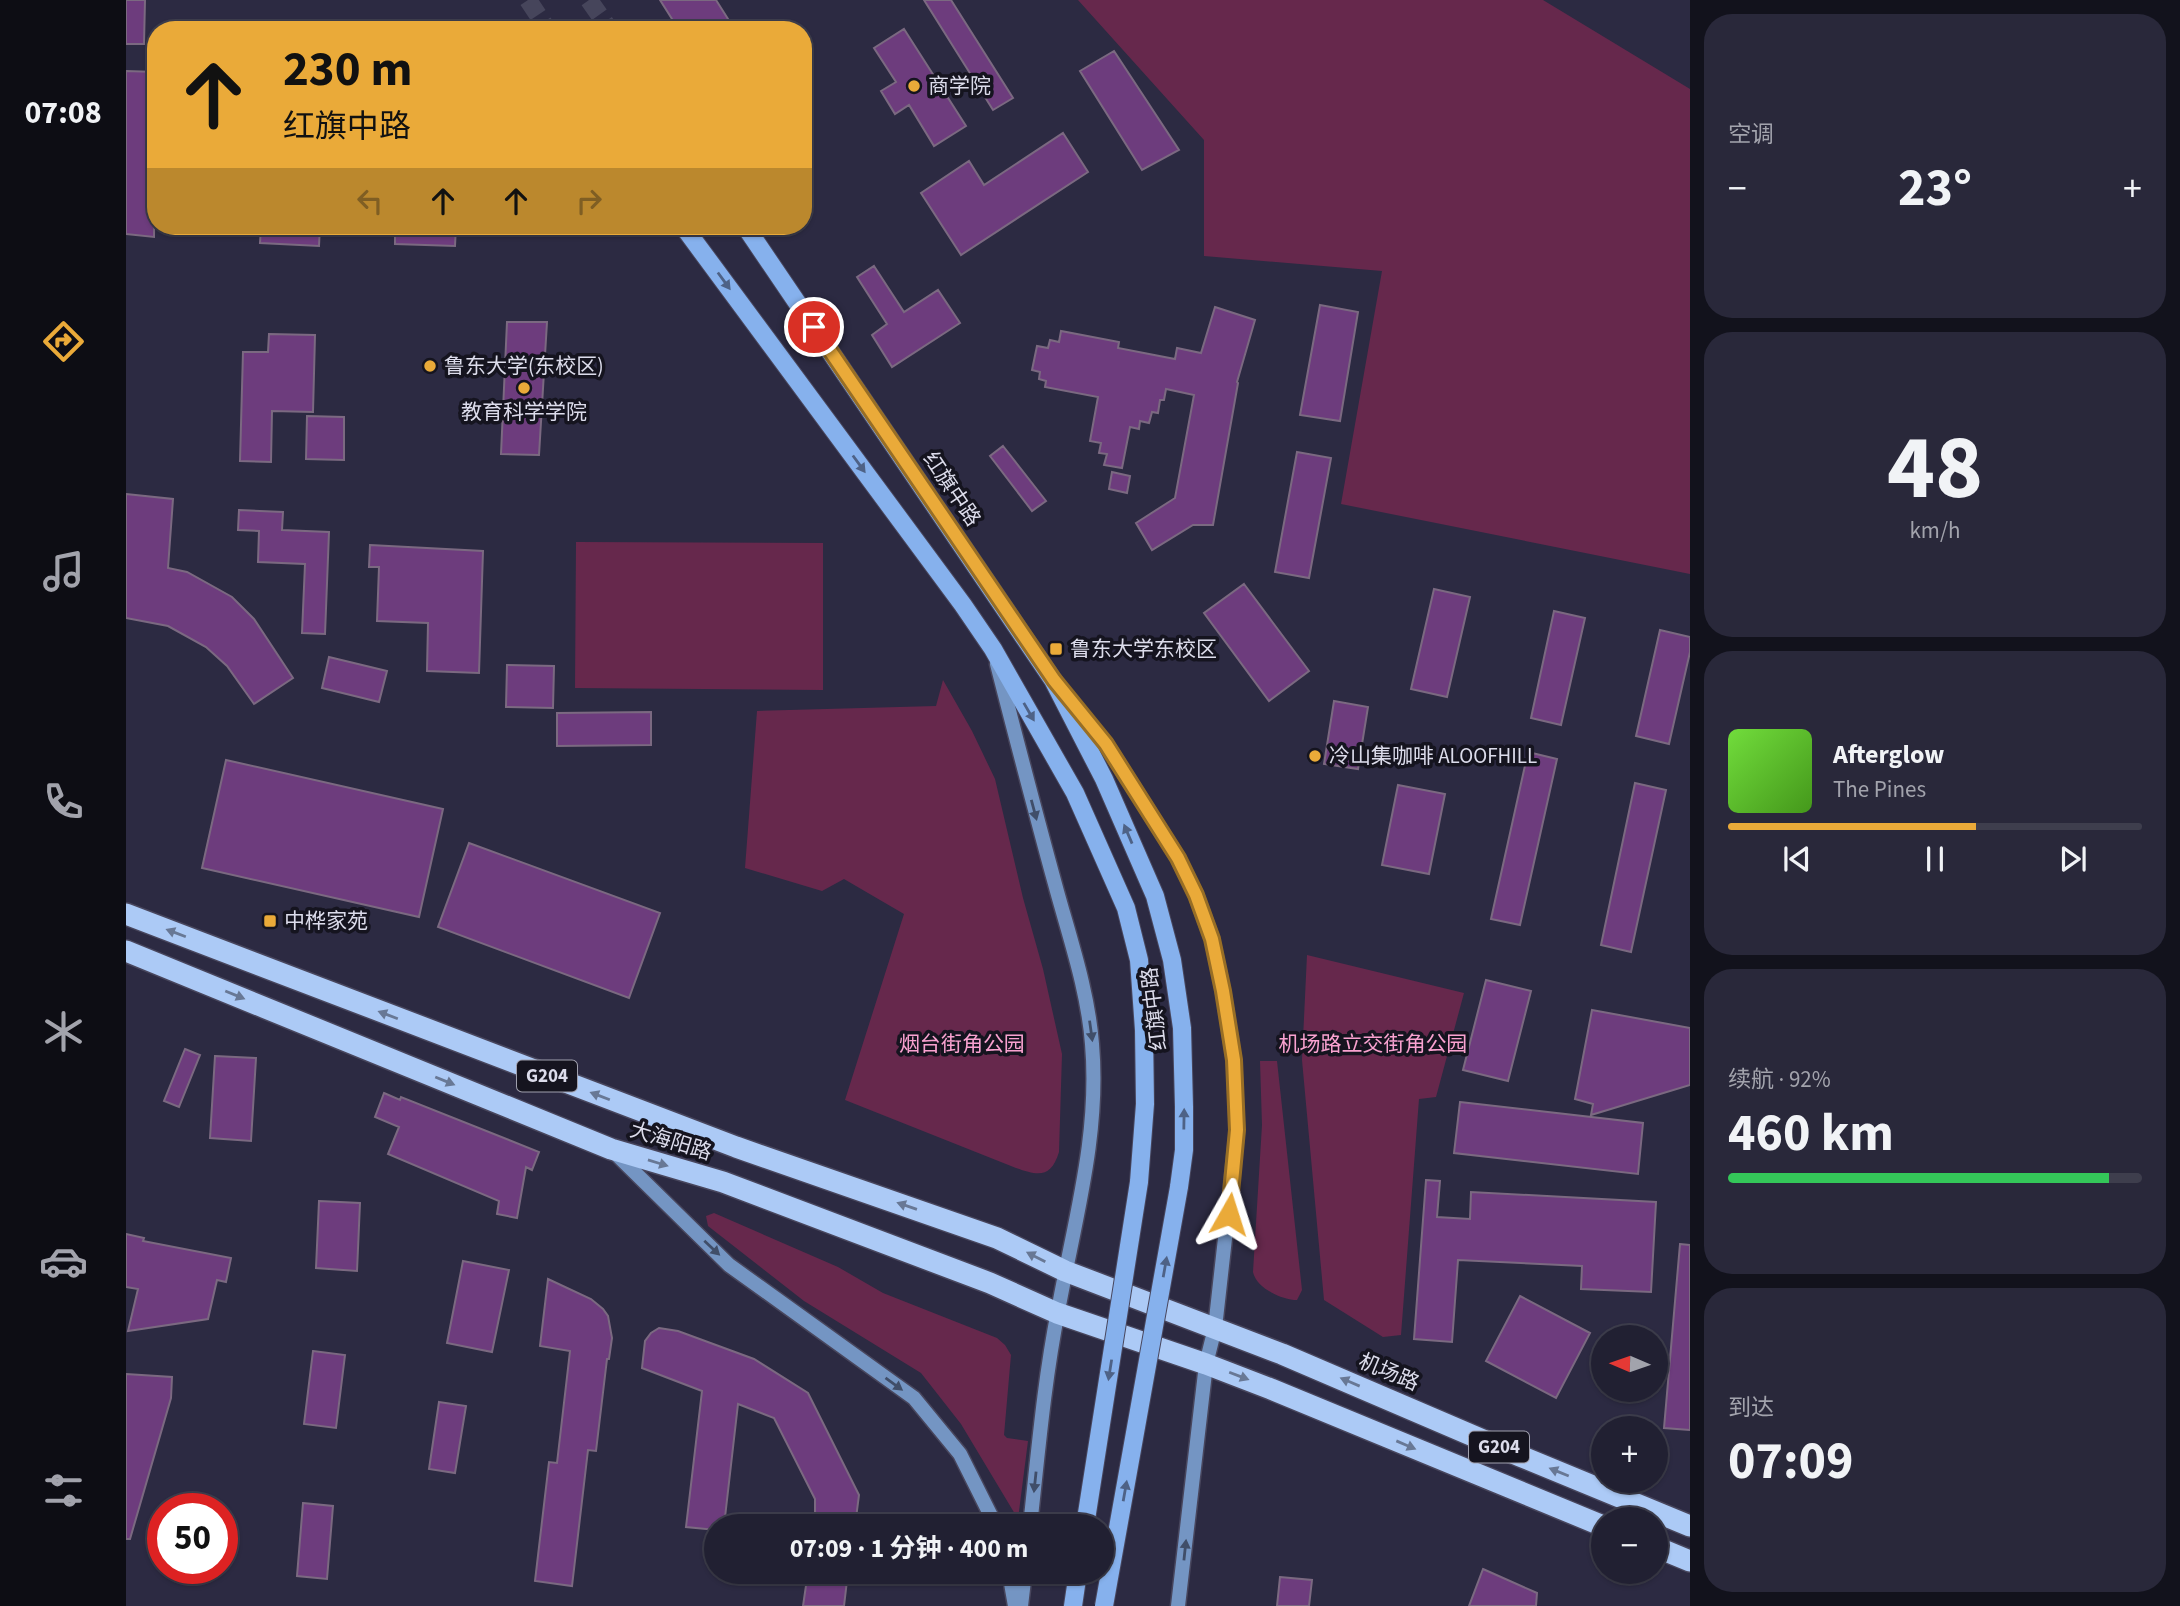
<!DOCTYPE html>
<html lang="zh">
<meta charset="utf-8">
<style>
body{margin:0;font-family:"Source Sans 3","Noto Sans SC",sans-serif;background:#29283a;color:#f1f3f6;height:100vh;display:flex;flex-direction:column;font-size:26px;white-space:nowrap}
*{box-sizing:border-box;margin:0}
p{font-size:23px;color:#a2a3ac}
.icon{flex:none;width:38px;height:38px;fill:none;stroke:currentColor;stroke-width:2;stroke-linecap:round;stroke-linejoin:round}
.map{position:relative;flex:1;overflow:hidden}
.details{display:flex;flex-direction:column;gap:14px;padding:14px;background:#12121c;width:490px}
.details>*{flex:none}
.top-card{position:absolute;left:21px;top:21px;width:665px;height:214px;border-radius:28px;box-shadow:0 2px 5px #0004,0 0 0 2px #3e3e4d;background:#eaaa39;color:#111;overflow:hidden}
.needle{width:46px;rotate:272deg}
.tools{position:absolute;left:1465px;top:1325px;display:grid;gap:14px}
.tools a{display:grid;place-items:center;width:77px;height:77px;border-radius:50%;background:#212032;box-shadow:0 2px 5px #0004,0 0 0 2px #3e3e4d;font-size:35px}
.speed{position:absolute;left:21px;top:1493px;display:flex;gap:14px;font-size:35px;font-weight:700;text-align:center}
.speed>*{display:grid;place-content:center;width:91px;height:91px;border-radius:50%;background:#212032;box-shadow:0 2px 5px #0004,0 0 0 2px #3e3e4d;line-height:1}
.speed .limit{border:10px solid #d22;background:#fff;color:#111}
.pin{position:absolute;display:grid;place-items:center;width:60px;height:60px;color:#fff;margin:-30px;border:4px solid #fff;border-radius:50%;box-shadow:0 2px 7px #0007}
.me{position:absolute;width:77px;margin:-38px;rotate:6deg;stroke-linejoin:round;filter:drop-shadow(0 0 5px #0008)}
.turn{display:flex;align-items:center;gap:24px;height:147px;padding:0 21px;font-size:32px}
.turn .icon{width:91px;height:91px;stroke-width:2.5}
.turn b{display:block;font-size:49px;line-height:60px}
.lanes{display:flex;align-items:center;height:66px;padding:0 21px;background:#0003;justify-content:center;gap:35px;direction:ltr}
.lanes .off{opacity:.35}
.big{font-size:52px;font-weight:700;line-height:1.1}
.details .card{flex:1;display:flex;flex-direction:column;justify-content:center;gap:10px;min-width:0;padding:0 24px;border-radius:28px;background:#29283a}
.details .dial{align-items:center;gap:0}
.dial b{font-size:91px;line-height:1}
.song{display:flex;align-items:center;gap:21px}
.cover{width:84px;height:84px;border-radius:10px;background:linear-gradient(135deg,hsl(100 70% 55%),hsl(100 70% 35%))}
.played{height:7px;border-radius:4px;background:linear-gradient(90deg,#eaaa39 60%,#3e3e4d 60%)}
.keys{display:flex;justify-content:space-around;direction:ltr}
.heat{display:flex;justify-content:space-between;align-items:center;font-size:38px;direction:ltr}
.charge{height:10px;border-radius:5px;background:linear-gradient(90deg,#34c759 92%,#3e3e4d 0)}
.trip{position:absolute;left:578px;top:1514px;width:410px;height:70px;border-radius:35px;background:#212032;box-shadow:0 2px 5px #0004,0 0 0 2px #3e3e4d;font-weight:700;line-height:70px;text-align:center}
main{display:flex;flex:1;min-height:0}
.tab-bar{display:flex;flex-direction:column;width:126px;justify-content:space-around;align-items:center;background:#0d0d14;color:#a2a3ac}
.tab-bar .icon{width:49px;height:49px}
.tab-bar .current{color:#eaaa39}
.tab-bar b{font-size:32px;color:#f1f3f6}
.map>svg:first-child{display:block}
.green{fill:#66284c}
.building{fill:#6d3c7d;stroke:#7b6981;stroke-width:2}
.lines{fill:none;stroke-linecap:round;stroke-linejoin:round}
.primary-tunnel{stroke:#46455b;stroke-width:18;stroke-dasharray:18 9;stroke-linecap:butt}
.secondary-casing{stroke:#48465d;stroke-width:17}
.primary-casing{stroke:#48465d;stroke-width:20}
.highway-casing{stroke:#48465d;stroke-width:24}
.secondary{stroke:#7495c3;stroke-width:14}
.primary{stroke:#86b1ed;stroke-width:18}
.highway{stroke:#accaf6;stroke-width:21}
.primary-bridge-casing{stroke:#48465d;stroke-width:20;stroke-linecap:butt}
.primary-bridge{stroke:#86b1ed;stroke-width:18}
.oneway{fill:#4e6286}
.oneway2{fill:#404e69}
.oneway3{fill:#687895}
.route-casing{stroke:#986e25;stroke-width:18}
.route{stroke:#eaaa39;stroke-width:12}
.poi-dot{fill:#eaaa39;stroke:#15141f;stroke-width:2.5}
.labels{text-anchor:middle;dominant-baseline:central;stroke-width:7;stroke-linejoin:round;paint-order:stroke}
.shield{fill:#15141f;stroke:#a0a0ae;stroke-width:2}
.shield-label{font-size:19px;font-weight:bold;fill:#dcdceb}
.poi-label{font-size:21px;fill:#dcdceb;stroke:#15141f;text-anchor:start}
.street-label{font-size:21px;fill:#dcdceb;stroke:#15141f}
.park-label{font-size:21px;fill:#f9a2d0;stroke:#15141f}
</style>
<main>
<nav class="tab-bar">
<b>07:08</b>
<svg class="icon current" aria-label="directions" viewBox="0 0 24 24"><path d="M12 3l9 9-9 9-9-9zM9 14v-3h6M13 9l2 2-2 2"/></svg>
<svg class="icon" aria-label="music" viewBox="0 0 24 24"><path d="M9 18V5l10-2v13"/><circle cx="6" cy="18" r="3"/><circle cx="16" cy="16" r="3"/></svg>
<svg class="icon" aria-label="phone" viewBox="0 0 24 24"><path d="M5 4h4l2 5-3 2q2 4 5 5l2-3 5 2v4C11 20 4 13 5 4z"/></svg>
<svg class="icon" aria-label="climate" viewBox="0 0 24 24"><path d="M12 3v18M4 7l16 10M4 17L20 7"/></svg>
<svg class="icon" aria-label="car" viewBox="0 0 24 24"><path d="M5 17H2v-5l4-1 3-4h7l3 4 3 1v5h-3M9 17h6M6 11h13"/><circle cx="7" cy="17" r="2"/><circle cx="17" cy="17" r="2"/></svg>
<svg class="icon" aria-label="filters" viewBox="0 0 24 24"><path d="M4 7h16M4 17h16"/><circle cx="9" cy="7" r="2"/><circle cx="15" cy="17" r="2"/></svg>
</nav>
<div class="map">
<svg width="1564" height="1606" viewBox="0 0 1564 1606">
<rect width="100%" height="100%" fill="#2c2a42"/>
<!-- green -->
<path class="green" d="M 952,0 L 1417,0 L 1564,89 L 1564,574 L 1215,504 L 1256,271 L 1078,256 L 1078,140 Z
M 450,542 L 697,543 L 697,690 L 449,688 Z
M 817,680 L 846,731 L 869,779 L 897,898 L 917,969 L 936,1054 L 933,1152 C 925,1178 913,1176 890,1168 L 719,1100 L 778,914 L 718,879 L 696,891 L 619,868 L 631,711 L 810,706 Z
M 1181,955 L 1338,993 L 1310,1097 L 1293,1099 L 1275,1335 L 1257,1337 L 1198,1300 L 1176,1060 Z
M 1134,1061 L 1151,1061 L 1176,1290 L 1171,1300 C 1156,1300 1130,1288 1127,1272 L 1136,1125 Z
M 588,1213 L 712,1267 L 757,1293 L 871,1338 L 879,1345 L 885,1355 L 878,1435 L 881,1438 L 902,1441 L 892,1519 L 835,1424 L 795,1373 L 678,1301 L 582,1226 L 580,1216 Z"/>
<!-- building -->
<path class="building" d="M 0,0 L 19,0 L 18,44 L 0,44 Z
M 534,0 L 590,0 L 609,30 L 553,30 Z
M 798,0 L 825,0 L 887,98 L 867,110 Z
M 778,29 L 840,126 L 808,146 L 783,105 L 769,114 L 755,91 L 770,82 L 748,48 Z
M 988,51 L 1053,150 L 1016,170 L 954,71 Z
M 0,71 L 30,72 L 28,237 L 0,234 Z
M 937,133 L 962,172 L 835,255 L 795,193 L 843,161 L 858,185 Z
M 135,226 L 194,226 L 193,246 L 134,243 Z
M 269,226 L 330,226 L 329,246 L 269,244 Z
M 748,266 L 778,312 L 812,290 L 834,323 L 766,367 L 746,335 L 761,324 L 731,277 Z
M 1194,305 L 1232,312 L 1214,421 L 1174,415 Z
M 1089,307 L 1129,320 L 1111,382 L 1112,383 L 1087,525 L 1067,525 L 1026,550 L 1010,523 L 1049,498 L 1068,395 L 1040,389 L 1038,400 L 1034,400 L 1032,413 L 1026,412 L 1023,423 L 1014,421 L 1013,429 L 1004,427 L 996,468 L 978,465 L 981,454 L 973,453 L 975,443 L 964,441 L 972,397 L 919,387 L 920,381 L 913,379 L 914,372 L 906,370 L 911,346 L 922,348 L 924,340 L 933,342 L 935,331 L 993,342 L 992,348 L 1049,359 L 1051,348 L 1075,353 Z
M 381,322 L 421,322 L 413,455 L 375,454 Z
M 143,334 L 189,335 L 187,412 L 146,411 L 145,462 L 114,461 L 117,352 L 142,352 Z
M 181,416 L 218,417 L 218,460 L 180,459 Z
M 877,446 L 920,501 L 906,511 L 864,456 Z
M 1171,452 L 1205,458 L 1183,578 L 1149,572 Z
M 986,472 L 1004,476 L 1001,493 L 983,489 Z
M 0,494 L 47,499 L 42,568 L 61,572 L 106,597 L 128,619 L 167,678 L 128,704 L 101,666 L 80,647 L 42,626 L 0,618 Z
M 113,510 L 157,512 L 156,530 L 203,532 L 199,634 L 176,633 L 179,564 L 132,562 L 133,531 L 112,530 Z
M 244,545 L 357,551 L 353,673 L 301,671 L 302,623 L 251,621 L 253,567 L 243,567 Z
M 1118,584 L 1183,671 L 1143,701 L 1078,613 Z
M 1308,589 L 1344,597 L 1321,697 L 1285,689 Z
M 1428,611 L 1459,618 L 1435,725 L 1405,718 Z
M 1534,630 L 1564,637 L 1564,652 L 1543,744 L 1510,736 Z
M 203,657 L 261,671 L 253,702 L 196,688 Z
M 381,665 L 428,666 L 427,708 L 380,707 Z
M 1208,701 L 1242,707 L 1232,769 L 1198,764 Z
M 525,712 L 525,745 L 431,746 L 431,713 Z
M 1402,752 L 1431,759 L 1394,925 L 1365,919 Z
M 100,760 L 317,809 L 293,917 L 76,868 Z
M 1509,783 L 1540,790 L 1505,952 L 1475,945 Z
M 1272,785 L 1319,794 L 1303,874 L 1256,865 Z
M 343,843 L 534,913 L 503,998 L 312,927 Z
M 1360,980 L 1405,991 L 1382,1081 L 1337,1070 Z
M 1466,1010 L 1564,1028 L 1564,1085 L 1465,1115 L 1467,1104 L 1449,1099 Z
M 59,1049 L 74,1055 L 53,1107 L 38,1101 Z
M 89,1056 L 130,1058 L 125,1141 L 84,1138 Z
M 258,1093 L 274,1100 L 275,1097 L 413,1152 L 406,1170 L 400,1167 L 391,1218 L 371,1214 L 373,1201 L 262,1154 L 273,1127 L 249,1117 Z
M 1334,1102 L 1517,1123 L 1512,1174 L 1328,1153 Z
M 1300,1180 L 1314,1181 L 1311,1217 L 1344,1219 L 1345,1192 L 1530,1202 L 1525,1292 L 1455,1289 L 1456,1266 L 1332,1260 L 1326,1342 L 1288,1339 Z
M 193,1201 L 234,1203 L 231,1271 L 190,1268 Z
M 0,1234 L 18,1238 L 17,1241 L 105,1258 L 100,1282 L 91,1280 L 82,1319 L 2,1331 L 12,1289 L 0,1287 Z
M 1554,1244 L 1564,1245 L 1564,1430 L 1538,1428 Z
M 337,1261 L 383,1270 L 366,1352 L 321,1343 Z
M 422,1279 L 465,1299 L 477,1309 L 482,1316 L 486,1338 L 483,1359 L 481,1359 L 470,1451 L 462,1450 L 446,1586 L 409,1581 L 423,1462 L 431,1463 L 444,1351 L 414,1346 Z
M 1394,1296 L 1464,1333 L 1430,1398 L 1360,1361 Z
M 533,1328 L 552,1331 L 628,1359 L 682,1393 L 733,1495 L 729,1526 L 689,1526 L 689,1499 L 648,1418 L 612,1404 L 598,1526 L 590,1526 L 590,1530 L 560,1527 L 576,1391 L 516,1368 L 519,1341 L 525,1333 Z
M 187,1351 L 219,1355 L 210,1428 L 178,1424 Z
M 0,1374 L 46,1377 L 45,1398 L 4,1539 L 0,1539 Z
M 313,1402 L 340,1406 L 329,1473 L 303,1469 Z
M 177,1503 L 207,1506 L 201,1579 L 171,1576 Z
M 1357,1569 L 1411,1593 L 1410,1606 L 1343,1606 Z
M 682,1572 L 722,1572 L 718,1606 L 677,1606 Z
M 1154,1577 L 1186,1580 L 1183,1606 L 1151,1606 Z"/>
<g class="lines">
<!-- primary-tunnel -->
<path class="primary-tunnel" d="M 402,0 L 422,30
M 463,0 L 484,30"/>
<!-- secondary casing -->
<g class="secondary-casing">
<path id="secondary" d="M 871,664 C 890,738 909,811 929,884 C 943,936 962,990 966,1044 C 974,1135 948,1222 932,1311 C 918,1382 912,1454 904,1526
M 941,696 L 980,744 L 1052,858 L 1070,895 L 1086,939 L 1097,991 L 1108,1060 L 1111,1131 L 1089,1328 L 1080,1364 L 1052,1606
M 488,1152 L 603,1265 L 788,1398 L 834,1454 L 870,1526
M 883,1572 L 889,1606
M 895,1606 L 899,1572"/>
</g>
<!-- primary casing -->
<g class="primary-casing">
<path id="primary" d="M 557,226 L 837,605 L 867,649 L 949,793 L 1000,908 L 1013,960 L 1018,1030 L 1019,1104 L 1013,1182
M 619,226 L 927,680 L 978,779 L 1029,896 L 1046,960 L 1056,1028 L 1058,1107 L 1058,1150 L 1053,1187
M 947,1606 L 952,1572"/>
</g>
<!-- highway casing -->
<g class="highway-casing">
<path id="highway" d="M 0,914 L 610,1147 L 871,1238 L 939,1271 L 1156,1354 L 1394,1456 L 1564,1526
M 0,951 L 485,1149 L 597,1182 L 864,1283 L 931,1313 L 1080,1364 L 1145,1389 L 1477,1526
M 1530,1547 L 1564,1561"/>
</g>
<!-- secondary -->
<use href="#secondary" class="secondary"/>
<!-- primary -->
<use href="#primary" class="primary"/>
<!-- highway -->
<use href="#highway" class="highway"/>
<!-- primary-bridge casing -->
<g class="primary-bridge-casing">
<path id="primary-bridge" d="M 959,1526 L 1013,1182
M 978,1606 L 1053,1187"/>
</g>
<!-- primary-bridge -->
<use href="#primary-bridge" class="primary-bridge"/>
</g>
<!-- one-way arrows -->
<defs><path id="oneway-solid" d="M-6-.8H1V-3.2L6.5 0L1 3.2V.8H-6Z" transform="scale(1.75)"/></defs>
<g class="oneway">
<use href="#oneway-solid" transform="translate(598 281) rotate(54)"/>
<use href="#oneway-solid" transform="translate(733 464) rotate(54)"/>
<use href="#oneway-solid" transform="translate(903 712) rotate(60)"/>
<use href="#oneway-solid" transform="translate(1002 834) rotate(-113)"/>
<use href="#oneway-solid" transform="translate(1058 1119) rotate(-89)"/>
<use href="#oneway-solid" transform="translate(1039 1267) rotate(-80)"/>
<use href="#oneway-solid" transform="translate(984 1370) rotate(99)"/>
<use href="#oneway-solid" transform="translate(999 1491) rotate(-80)"/>
</g>
<g class="oneway2">
<use href="#oneway-solid" transform="translate(908 810) rotate(75)"/>
<use href="#oneway-solid" transform="translate(965 1031) rotate(82)"/>
<use href="#oneway-solid" transform="translate(586 1248) rotate(43)"/>
<use href="#oneway-solid" transform="translate(768 1384) rotate(36)"/>
<use href="#oneway-solid" transform="translate(909 1482) rotate(96)"/>
<use href="#oneway-solid" transform="translate(1059 1550) rotate(-84)"/>
</g>
<g class="oneway3">
<use href="#oneway-solid" transform="translate(50 933) rotate(-159)"/>
<use href="#oneway-solid" transform="translate(109 995) rotate(22)"/>
<use href="#oneway-solid" transform="translate(262 1015) rotate(-159)"/>
<use href="#oneway-solid" transform="translate(319 1081) rotate(22)"/>
<use href="#oneway-solid" transform="translate(474 1096) rotate(-159)"/>
<use href="#oneway-solid" transform="translate(532 1163) rotate(17)"/>
<use href="#oneway-solid" transform="translate(781 1206) rotate(-161)"/>
<use href="#oneway-solid" transform="translate(910 1257) rotate(-153)"/>
<use href="#oneway-solid" transform="translate(1113 1376) rotate(21)"/>
<use href="#oneway-solid" transform="translate(1224 1382) rotate(-157)"/>
<use href="#oneway-solid" transform="translate(1280 1445) rotate(23)"/>
<use href="#oneway-solid" transform="translate(1433 1472) rotate(-158)"/>
</g>
<g class="lines">
<!-- route casing -->
<g class="route-casing">
<path id="route" d="M 688,327 L 928,680 L 980,744 L 1052,858 L 1070,895 L 1086,939 L 1097,991 L 1108,1060 L 1111,1130 L 1103,1214"/>
</g>
<!-- route -->
<use href="#route" class="route"/>
</g>
<!-- markers -->
<g class="poi-dot">
<circle cx="788" cy="86" r="7"/>
<circle cx="304" cy="366" r="7"/>
<circle cx="398" cy="388" r="7"/>
<rect x="923" y="642" width="14" height="14" rx="3.5"/>
<circle cx="1189" cy="756" r="7"/>
<rect x="137" y="914" width="14" height="14" rx="3.5"/>
</g>
<g class="labels">
<!-- shield labels -->
<g class="shield">
<rect x="391" y="1060.5" width="60" height="31" rx="5"/>
<rect x="1343" y="1431.5" width="60" height="31" rx="5"/>
</g>
<g class="shield-label">
<text x="421" y="1076">G204</text>
<text x="1373" y="1447">G204</text>
</g>
<!-- poi labels -->
<g class="poi-label">
<text x="802" y="86">商学院</text>
<text x="318" y="366">鲁东大学(东校区)</text>
<text x="398" y="412" text-anchor="middle">教育科学学院</text>
<text x="944" y="649">鲁东大学东校区</text>
<text x="1203" y="756">冷山集咖啡 ALOOFHILL</text>
<text x="158" y="921">中桦家苑</text>
</g>
<!-- street labels -->
<g class="street-label">
<text transform="translate(826 489) rotate(56)">红旗中路</text>
<text transform="translate(1028 1009) rotate(-97)">红旗中路</text>
<text transform="translate(545 1141) rotate(17)">大海阳路</text>
<text transform="translate(1263 1372) rotate(23)">机场路</text>
</g>
<!-- park labels -->
<g class="park-label">
<text x="836" y="1044">烟台街角公园</text>
<text x="1247" y="1044">机场路立交街角公园</text>
</g>
</g>
</svg>
<div class="tools">
<a><svg class="needle" viewBox="-14 -14 28 28"><path d="M0-13l5 13h-10z" fill="#e53935"/><path d="M0 13l5-13h-10z" fill="#a2a3ac"/></svg></a>
<a>+</a>
<a>−</a>
</div>
<div class="speed"><div class="limit">50</div></div>
<div class="pin" style="left:688px;top:327px;background:#d93025"><svg class="icon" aria-label="arrive" viewBox="0 0 24 24"><path d="M6 21V4h12l-3 4 3 4H6"/></svg></div>
<svg class="me" style="left:1103px;top:1214px" viewBox="-20 -20 40 40"><path d="M0-17L14 15 0 8-14 15z" fill="#eaaa39" stroke="#fff" stroke-width="4"/></svg>
<div class="trip">07:09 · 1 分钟 · 400 m</div>
<div class="top-card">
<div class="turn"><svg class="icon" aria-label="ahead" viewBox="0 0 24 24"><path d="M12 20V5M6 11l6-6 6 6"/></svg><div><b>230 m</b>红旗中路</div></div>
<div class="lanes"><svg class="icon off" aria-label="left" viewBox="0 0 24 24"><path d="M17 20v-9H6M10 6l-5 5 5 5"/></svg><svg class="icon" aria-label="ahead" viewBox="0 0 24 24"><path d="M12 20V5M6 11l6-6 6 6"/></svg><svg class="icon" aria-label="ahead" viewBox="0 0 24 24"><path d="M12 20V5M6 11l6-6 6 6"/></svg><svg class="icon off" aria-label="right" viewBox="0 0 24 24"><path d="M7 20v-9h11M14 6l5 5-5 5"/></svg></div>
</div>
</div>
<section class="details">
<div class="card"><p>空调</p>
<div class="heat"><a>−</a><b class="big">23°</b><a>+</a></div>
</div>
<div class="card dial"><b>48</b><p>km/h</p></div>
<div class="card">
<div class="song"><i class="cover"></i><div><b>Afterglow</b><p>The Pines</p></div></div>
<div class="played"></div>
<div class="keys"><svg class="icon" aria-label="previous" viewBox="0 0 24 24"><path d="M18 5L8 12l10 7zM5 5v14"/></svg><svg class="icon" aria-label="pause" viewBox="0 0 24 24"><path d="M8 5v14M16 5v14"/></svg><svg class="icon" aria-label="next" viewBox="0 0 24 24"><path d="M6 5l10 7-10 7zM19 5v14"/></svg></div>
</div>
<div class="card"><p>续航 · 92%</p><b class="big">460 km</b><div class="charge"></div></div>
<div class="card"><p>到达</p><b class="big">07:09</b></div>
</section>
</main>
